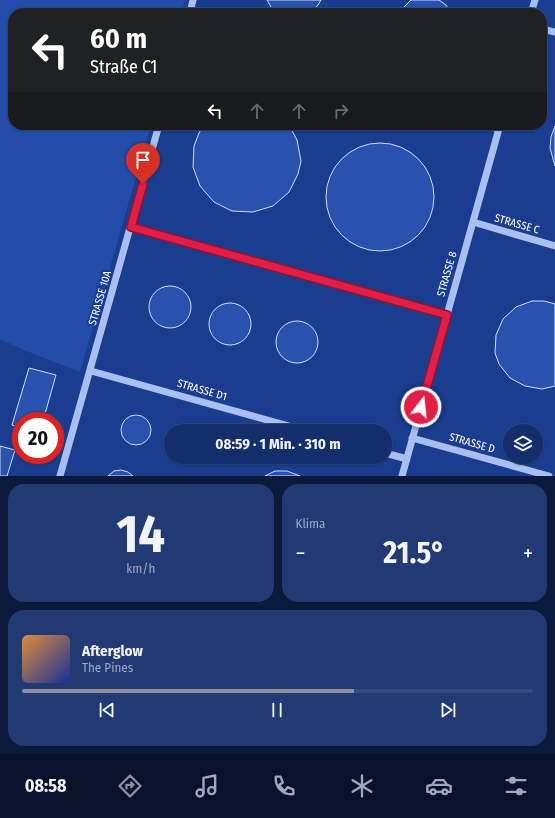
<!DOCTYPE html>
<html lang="de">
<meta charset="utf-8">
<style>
body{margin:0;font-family:"Fira Sans Condensed",sans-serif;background:#213a74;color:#f1f3f6;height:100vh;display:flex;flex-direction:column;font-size:15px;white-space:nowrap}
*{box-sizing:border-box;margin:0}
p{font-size:13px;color:#9da8c2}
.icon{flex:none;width:22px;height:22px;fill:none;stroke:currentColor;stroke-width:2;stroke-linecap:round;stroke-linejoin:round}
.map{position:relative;height:476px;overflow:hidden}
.drawer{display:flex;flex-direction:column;gap:8px;padding:8px;background:#0b193b;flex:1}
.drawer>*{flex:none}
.top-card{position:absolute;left:8px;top:8px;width:539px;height:122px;border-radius:16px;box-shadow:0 1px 3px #0004,0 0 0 1px #334a7f;background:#202124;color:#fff;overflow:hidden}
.buttons{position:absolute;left:503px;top:424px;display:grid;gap:8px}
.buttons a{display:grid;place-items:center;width:40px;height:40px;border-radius:50%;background:#142e6c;box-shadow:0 1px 3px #0004,0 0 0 1px #334a7f;font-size:20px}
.speed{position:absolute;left:12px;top:412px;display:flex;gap:8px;font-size:20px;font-weight:700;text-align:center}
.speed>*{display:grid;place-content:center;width:52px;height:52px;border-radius:50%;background:#142e6c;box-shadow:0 1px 3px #0004,0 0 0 1px #334a7f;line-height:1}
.speed .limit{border:6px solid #d22;background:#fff;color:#111}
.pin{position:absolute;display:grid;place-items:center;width:34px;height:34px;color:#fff;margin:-41px -17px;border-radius:50% 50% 50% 0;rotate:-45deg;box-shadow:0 0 4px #0007}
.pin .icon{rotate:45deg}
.me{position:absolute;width:44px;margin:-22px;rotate:16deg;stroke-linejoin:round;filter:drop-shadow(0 0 3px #0008)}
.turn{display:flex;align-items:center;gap:14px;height:84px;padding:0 16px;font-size:18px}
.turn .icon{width:52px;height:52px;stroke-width:2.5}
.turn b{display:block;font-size:28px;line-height:34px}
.lanes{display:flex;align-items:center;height:38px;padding:0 16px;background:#0003;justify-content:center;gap:20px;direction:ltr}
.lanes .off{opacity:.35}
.big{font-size:30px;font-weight:700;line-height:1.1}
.drawer .widget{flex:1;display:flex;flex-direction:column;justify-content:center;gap:6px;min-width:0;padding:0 14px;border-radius:16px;background:#213a74}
.drawer .dial{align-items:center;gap:0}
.dial b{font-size:52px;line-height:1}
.song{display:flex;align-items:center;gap:12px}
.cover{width:48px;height:48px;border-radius:6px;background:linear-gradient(135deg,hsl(30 70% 55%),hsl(230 70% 35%))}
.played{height:4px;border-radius:2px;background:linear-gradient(90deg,#8c9099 65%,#334a7f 65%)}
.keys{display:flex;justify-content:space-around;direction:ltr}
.heat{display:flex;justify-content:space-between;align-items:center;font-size:22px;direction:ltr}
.drawer .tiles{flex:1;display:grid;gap:8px;grid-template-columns:1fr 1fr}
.widget:last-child{grid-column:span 2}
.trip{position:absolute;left:164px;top:424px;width:228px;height:40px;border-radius:20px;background:#142e6c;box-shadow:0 1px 3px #0004,0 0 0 1px #334a7f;font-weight:700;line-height:40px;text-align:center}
.tabs{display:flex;height:64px;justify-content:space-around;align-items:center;background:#08122b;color:#9da8c2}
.tabs .icon{width:28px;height:28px}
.tabs .current{color:#8c9099}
.tabs b{font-size:18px;color:#f1f3f6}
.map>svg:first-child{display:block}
.green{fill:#234da9}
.building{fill:#2952ae;stroke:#cfddfa}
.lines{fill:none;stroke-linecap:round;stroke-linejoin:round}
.minor{stroke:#a9bfef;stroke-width:7}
.route-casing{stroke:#92132f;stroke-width:10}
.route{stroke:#e11d48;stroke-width:7}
.labels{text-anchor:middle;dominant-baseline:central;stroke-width:4;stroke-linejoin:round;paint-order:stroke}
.street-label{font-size:11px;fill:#fff;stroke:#1a3d90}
</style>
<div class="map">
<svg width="555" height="476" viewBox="0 0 555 476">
<rect width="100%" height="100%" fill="#1a3d90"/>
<!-- green -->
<path class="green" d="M 0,0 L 185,0 L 181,13 L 13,13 L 13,125 L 151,125 L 80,372 L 24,350 L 0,339 Z"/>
<!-- building -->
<path class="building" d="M 267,0 L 321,0 L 318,5 L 311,13 L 278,13 L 271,7 Z
M 411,0 L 439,0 L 446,5 L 451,13 L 400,13 L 403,8 Z
M 204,125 L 289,125 L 297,140 L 301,161 L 298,174 L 289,192 L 273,206 L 253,212 L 232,211 L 214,202 L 200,186 L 193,167 L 194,146 L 199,133 Z
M 555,126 L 555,166 L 550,148 L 551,137 Z
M326 197a54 54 0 1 1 108 0a54 54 0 1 1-108 0Z
M149 307a21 21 0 1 1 42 0a21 21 0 1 1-42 0Z
M 532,301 L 544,301 L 555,304 L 555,386 L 542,389 L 525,386 L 510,378 L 499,364 L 495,353 L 496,335 L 503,319 L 516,307 Z
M209 324a21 21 0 1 1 42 0a21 21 0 1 1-42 0Z
M276 342a21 21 0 1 1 42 0a21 21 0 1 1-42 0Z
M 29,368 L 56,375 L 43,421 L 21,421 L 21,428 L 12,425 Z
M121 430a15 15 0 1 1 30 0a15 15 0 1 1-30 0Z
M 0,446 L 15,450 L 7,476 L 0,476 Z
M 185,457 L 208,457 L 203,461 L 196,462 L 189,460 Z
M 121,470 L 128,472 L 133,476 L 108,476 L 114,471 Z
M 275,471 L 287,471 L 300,476 L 265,476 Z"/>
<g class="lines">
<!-- minor -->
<path class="minor" d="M 190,13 L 193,0
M 531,13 L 535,0
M 542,29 L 555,32
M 484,125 L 499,129
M 473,222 L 555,246
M 131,227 L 447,315
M 91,371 L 307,431
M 412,438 L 549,476
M 385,453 L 407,459
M 60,476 L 159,125
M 402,476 L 500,125"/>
</g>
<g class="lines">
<!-- route casing -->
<g class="route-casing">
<path id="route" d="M 143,184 L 131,227 L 447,315 L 421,407"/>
</g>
<!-- route -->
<use href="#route" class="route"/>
</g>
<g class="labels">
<!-- street labels -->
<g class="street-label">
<text transform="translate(517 224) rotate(16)">STRASSE C</text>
<text transform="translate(447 274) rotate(-74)">STRASSE 8</text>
<text transform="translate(100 298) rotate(-74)">STRASSE 10A</text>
<text transform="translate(202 390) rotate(16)">STRASSE D1</text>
<text transform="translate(472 443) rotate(16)">STRASSE D</text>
</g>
</g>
</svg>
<div class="buttons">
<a><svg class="icon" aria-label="layers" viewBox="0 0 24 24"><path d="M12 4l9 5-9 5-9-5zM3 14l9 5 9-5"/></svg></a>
</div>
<div class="speed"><div class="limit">20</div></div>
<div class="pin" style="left:143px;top:184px;background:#d93025"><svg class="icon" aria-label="arrive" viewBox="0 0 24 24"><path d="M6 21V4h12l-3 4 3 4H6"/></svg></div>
<svg class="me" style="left:421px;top:407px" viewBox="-20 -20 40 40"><circle r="17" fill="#e11d48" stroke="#fff" stroke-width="3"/><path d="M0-11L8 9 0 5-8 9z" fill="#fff"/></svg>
<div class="trip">08:59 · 1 Min. · 310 m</div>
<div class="top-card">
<div class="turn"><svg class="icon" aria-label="left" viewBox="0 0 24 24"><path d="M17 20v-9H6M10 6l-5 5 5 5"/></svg><div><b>60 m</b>Straße C1</div></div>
<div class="lanes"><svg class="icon" aria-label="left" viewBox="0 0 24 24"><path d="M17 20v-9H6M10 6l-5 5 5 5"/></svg><svg class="icon off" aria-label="ahead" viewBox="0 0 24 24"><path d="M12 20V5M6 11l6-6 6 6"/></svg><svg class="icon off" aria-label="ahead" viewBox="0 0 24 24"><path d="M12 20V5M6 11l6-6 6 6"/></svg><svg class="icon off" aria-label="right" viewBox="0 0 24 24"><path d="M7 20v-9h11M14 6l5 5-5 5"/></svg></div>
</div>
</div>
<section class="drawer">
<div class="tiles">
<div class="widget dial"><b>14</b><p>km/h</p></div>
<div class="widget"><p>Klima</p>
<div class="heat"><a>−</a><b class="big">21.5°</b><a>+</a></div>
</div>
<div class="widget">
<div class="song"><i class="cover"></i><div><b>Afterglow</b><p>The Pines</p></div></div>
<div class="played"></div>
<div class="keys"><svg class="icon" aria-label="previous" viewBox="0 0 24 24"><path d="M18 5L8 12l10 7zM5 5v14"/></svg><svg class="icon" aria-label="pause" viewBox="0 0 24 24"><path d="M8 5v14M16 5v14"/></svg><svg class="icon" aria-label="next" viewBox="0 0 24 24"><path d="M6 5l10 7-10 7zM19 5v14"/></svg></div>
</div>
</div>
</section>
<nav class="tabs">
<b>08:58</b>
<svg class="icon current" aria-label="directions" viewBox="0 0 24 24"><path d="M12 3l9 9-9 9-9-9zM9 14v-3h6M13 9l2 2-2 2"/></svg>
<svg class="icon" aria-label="music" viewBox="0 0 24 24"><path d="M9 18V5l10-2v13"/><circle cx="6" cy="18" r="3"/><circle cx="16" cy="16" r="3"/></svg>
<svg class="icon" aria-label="phone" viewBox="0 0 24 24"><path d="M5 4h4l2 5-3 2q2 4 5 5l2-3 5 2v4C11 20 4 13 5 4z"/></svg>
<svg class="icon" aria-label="climate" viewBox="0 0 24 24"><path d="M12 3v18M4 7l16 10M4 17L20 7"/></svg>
<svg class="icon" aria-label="car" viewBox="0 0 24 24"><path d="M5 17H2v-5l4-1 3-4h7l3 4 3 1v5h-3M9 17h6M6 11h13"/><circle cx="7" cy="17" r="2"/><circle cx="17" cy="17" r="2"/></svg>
<svg class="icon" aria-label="filters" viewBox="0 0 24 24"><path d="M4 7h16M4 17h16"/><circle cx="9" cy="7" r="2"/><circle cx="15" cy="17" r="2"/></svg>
</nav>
